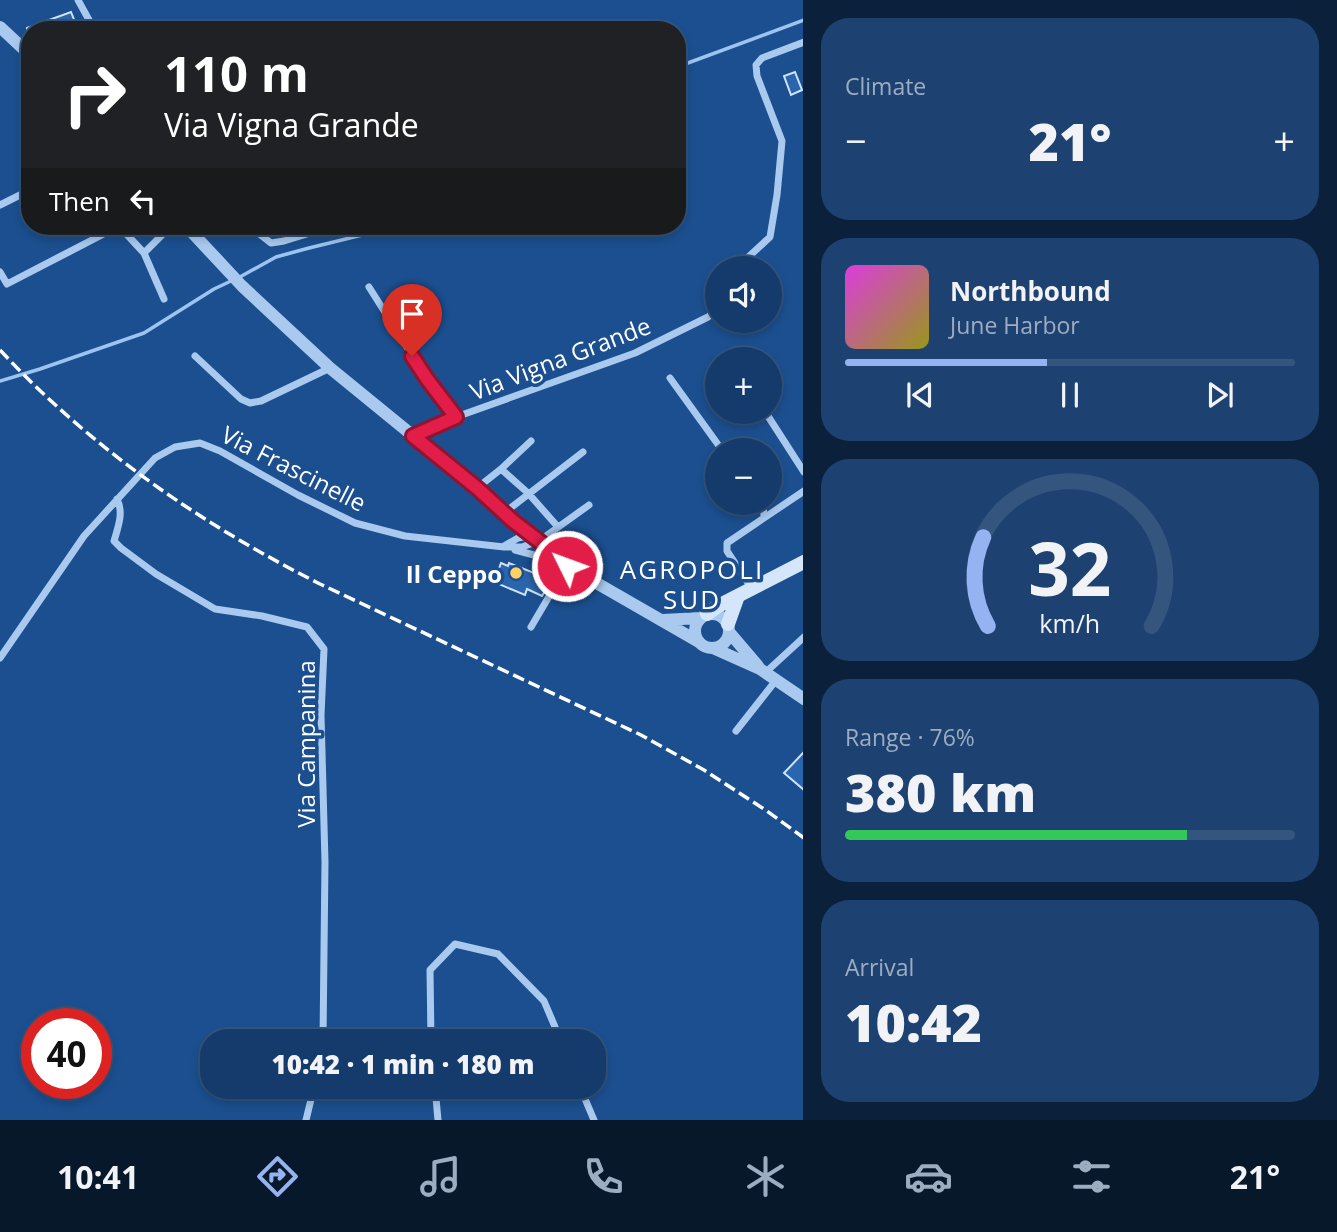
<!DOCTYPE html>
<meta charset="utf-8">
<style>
body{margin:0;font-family:"Open Sans",sans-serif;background:#1d4271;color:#f1f3f6;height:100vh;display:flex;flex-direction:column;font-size:26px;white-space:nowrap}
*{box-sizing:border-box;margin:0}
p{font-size:23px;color:#9dadc1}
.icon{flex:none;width:38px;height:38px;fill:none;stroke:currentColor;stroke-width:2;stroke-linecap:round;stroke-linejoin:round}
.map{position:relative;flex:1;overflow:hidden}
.drawer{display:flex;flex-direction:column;gap:18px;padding:18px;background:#0b203b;width:534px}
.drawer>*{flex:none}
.guide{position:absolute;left:21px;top:21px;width:665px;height:214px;border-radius:28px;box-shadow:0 4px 10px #0003,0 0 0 2px #33557e;background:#202124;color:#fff;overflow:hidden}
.fabs{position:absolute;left:705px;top:256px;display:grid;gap:14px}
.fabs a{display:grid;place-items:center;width:77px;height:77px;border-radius:50%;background:#143b6b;box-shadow:0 4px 10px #0003,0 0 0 2px #33557e;font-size:35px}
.speed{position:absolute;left:21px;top:1008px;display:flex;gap:14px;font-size:35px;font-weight:700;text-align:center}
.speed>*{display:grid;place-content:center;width:91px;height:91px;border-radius:50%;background:#143b6b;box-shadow:0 4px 10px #0003,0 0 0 2px #33557e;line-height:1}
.speed .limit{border:10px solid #d22;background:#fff;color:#111}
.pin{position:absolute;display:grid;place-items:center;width:60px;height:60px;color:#fff;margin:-72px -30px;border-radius:50% 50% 50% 0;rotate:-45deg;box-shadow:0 0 7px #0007}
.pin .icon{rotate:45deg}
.me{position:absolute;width:77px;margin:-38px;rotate:312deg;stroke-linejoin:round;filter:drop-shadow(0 0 5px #0008)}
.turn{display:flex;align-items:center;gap:24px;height:147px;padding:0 28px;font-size:32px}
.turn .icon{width:91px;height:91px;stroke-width:2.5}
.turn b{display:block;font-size:49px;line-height:60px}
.then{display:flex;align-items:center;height:66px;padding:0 28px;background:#0003;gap:14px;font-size:26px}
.big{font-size:52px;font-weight:800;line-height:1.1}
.drawer .tile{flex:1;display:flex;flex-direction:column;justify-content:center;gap:10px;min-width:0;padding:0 24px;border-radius:28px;background:#1d4271}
.drawer .dial{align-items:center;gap:0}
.dial svg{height:182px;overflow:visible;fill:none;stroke:#33557e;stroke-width:7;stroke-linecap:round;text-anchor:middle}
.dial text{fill:#f1f3f6;stroke:none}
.song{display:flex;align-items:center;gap:21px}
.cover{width:84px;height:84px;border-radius:10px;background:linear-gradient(135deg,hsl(300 70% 55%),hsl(60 70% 35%))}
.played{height:7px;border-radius:4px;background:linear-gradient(90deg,#95b2f1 45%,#33557e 45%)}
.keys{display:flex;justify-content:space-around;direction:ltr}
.heat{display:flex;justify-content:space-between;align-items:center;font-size:38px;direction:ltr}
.charge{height:10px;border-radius:5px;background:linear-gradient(90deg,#34c759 76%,#33557e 0)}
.trip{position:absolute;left:200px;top:1029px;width:406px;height:70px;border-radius:28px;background:#143b6b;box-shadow:0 4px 10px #0003,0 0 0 2px #33557e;font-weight:800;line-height:70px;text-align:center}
.tabs{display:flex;height:112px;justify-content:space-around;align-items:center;background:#08182b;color:#9dadc1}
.tabs .icon{width:49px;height:49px}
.tabs .current{color:#95b2f1}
.tabs b{font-size:32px;color:#f1f3f6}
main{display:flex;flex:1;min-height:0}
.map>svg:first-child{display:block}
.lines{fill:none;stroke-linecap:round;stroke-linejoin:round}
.stream{stroke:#9cc4f0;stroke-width:3.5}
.building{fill:#2a66ad;stroke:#cfe3fa;stroke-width:2}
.minor{stroke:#a9c9ee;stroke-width:7}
.tertiary{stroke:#a9c9ee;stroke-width:12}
.secondary{stroke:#d6e6fa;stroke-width:14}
.rail{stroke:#fff;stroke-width:3.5;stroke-dasharray:12 5;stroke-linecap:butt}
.route-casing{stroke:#92132f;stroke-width:18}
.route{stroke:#e11d48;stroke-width:12}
.poi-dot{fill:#ffd166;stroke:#1b4f8f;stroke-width:2.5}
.labels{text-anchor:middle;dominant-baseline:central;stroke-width:7;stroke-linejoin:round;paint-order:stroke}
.street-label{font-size:24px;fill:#fff;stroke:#1b4f8f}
.poi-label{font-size:24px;font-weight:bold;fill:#fff;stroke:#1b4f8f;text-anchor:end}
.neighbourhood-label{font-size:26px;letter-spacing:2px;fill:#fff;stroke:#1b4f8f}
</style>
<main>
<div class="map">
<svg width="804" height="1120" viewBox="0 0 804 1120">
<rect width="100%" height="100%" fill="#1b4f8f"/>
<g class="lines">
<!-- stream -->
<path class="stream" d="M 677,67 L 804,20
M 238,278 L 276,257 L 309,248 L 399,226
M 0,381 L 40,369 L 144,333 L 214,289 L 231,281"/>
</g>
<!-- building -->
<path class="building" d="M 71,12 L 77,27 L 69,30 L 27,30 L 27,28 Z
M 795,72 L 802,90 L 791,95 L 784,76 Z
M 501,563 L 508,566 L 509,563 L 552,580 L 542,596 L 527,589 L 525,595 L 494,582 Z
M 804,752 L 804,790 L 784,773 Z"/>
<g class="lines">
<!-- minor -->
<path class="minor" d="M 78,0 L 89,20 L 91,30
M 0,205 L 30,190
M 119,226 L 144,253
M 249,226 L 271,243 L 284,241 L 333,226
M 741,268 L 744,261 L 770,237 L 777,195 L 782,141 L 757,76 L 756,65 L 762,58 L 804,42
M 0,272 L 7,284 L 119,226
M 369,287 L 427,379 L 456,417
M 164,299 L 144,253 L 171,226
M 195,356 L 241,399 L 250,403 L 261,401 L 330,368
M 670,378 L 722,450
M 766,413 L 804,472
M 413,436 L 456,417 L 635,353 L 708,317 L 718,309
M 501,469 L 528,493 L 558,527
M 477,488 L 501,469 L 531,441
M 117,499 C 124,513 118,527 114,541 L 121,548 L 156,574 L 215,609 L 262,616 L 307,627 L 324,649 L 321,715 L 325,862 L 323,1041
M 761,502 L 763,505 L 764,516
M 504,513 L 583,452
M 504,546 L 518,538 L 531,535
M 515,550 L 549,559 L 567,566 L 531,627
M 752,589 L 727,551 L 727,543 L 804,491
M 0,658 L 84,536 L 155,458 L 175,447 L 200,443 L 220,451 L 298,495 L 355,523 L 405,536 L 504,547 L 522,547 L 539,541 L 589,505
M 766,672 L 804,637
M 736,731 L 777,679
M 431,1041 L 430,970 L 455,944 L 498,954 L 544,1001 L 561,1041
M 435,1087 L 438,1120
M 580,1087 L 594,1120
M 306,1120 L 314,1087"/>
<!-- tertiary -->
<path class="tertiary" d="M 0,27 L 30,55
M 186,226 L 242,286 L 330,368 L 477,488 L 513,521 L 539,541 L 567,566 L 699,642
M695 631a17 17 0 1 1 34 0a17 17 0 1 1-34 0Z
M 663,620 L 700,618
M 729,632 L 758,666
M 713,648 L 760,669 L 804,699"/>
<!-- secondary -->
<path class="secondary" d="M 707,614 L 718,606 L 804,562
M 728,624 L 738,596"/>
<!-- rail -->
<path class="rail" d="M 0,350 C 92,449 201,524 320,584 L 641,735 L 704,770 L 767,811 L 804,838"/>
</g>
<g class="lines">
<!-- route casing -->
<g class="route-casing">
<path id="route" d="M 412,356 L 427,379 L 456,417 L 413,436 L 477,488 L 513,521 L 539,541 L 567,566"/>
</g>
<!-- route -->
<use href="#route" class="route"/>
</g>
<!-- markers -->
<circle class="poi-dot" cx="516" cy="573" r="7"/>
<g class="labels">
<!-- street labels -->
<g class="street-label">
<text transform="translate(560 358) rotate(-21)">Via Vigna Grande</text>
<text transform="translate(294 468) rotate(27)">Via Frascinelle</text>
<text transform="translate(305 744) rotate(-90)">Via Campanina</text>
</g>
<!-- poi labels -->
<g class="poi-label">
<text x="502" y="573">Il Ceppo</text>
</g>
<!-- neighbourhood labels -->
<g class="neighbourhood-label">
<text x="692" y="569">AGROPOLI<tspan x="692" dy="30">SUD</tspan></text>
</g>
</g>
</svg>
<div class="fabs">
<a><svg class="icon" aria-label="sound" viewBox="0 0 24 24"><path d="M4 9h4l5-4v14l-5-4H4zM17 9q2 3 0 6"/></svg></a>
<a>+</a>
<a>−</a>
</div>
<div class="speed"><div class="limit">40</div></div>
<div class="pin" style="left:412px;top:356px;background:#d93025"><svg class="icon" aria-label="arrive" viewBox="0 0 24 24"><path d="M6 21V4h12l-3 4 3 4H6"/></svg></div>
<svg class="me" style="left:567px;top:566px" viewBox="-20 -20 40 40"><circle r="17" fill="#e11d48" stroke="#fff" stroke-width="3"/><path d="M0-11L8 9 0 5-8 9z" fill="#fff"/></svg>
<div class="trip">10:42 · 1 min · 180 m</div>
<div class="guide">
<div class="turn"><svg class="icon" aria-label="right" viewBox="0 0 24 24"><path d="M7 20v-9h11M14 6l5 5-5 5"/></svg><div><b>110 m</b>Via Vigna Grande</div></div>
<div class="then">Then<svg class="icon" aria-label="left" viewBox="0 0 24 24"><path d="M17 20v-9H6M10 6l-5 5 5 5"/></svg></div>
</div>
</div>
<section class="drawer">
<div class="tile"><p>Climate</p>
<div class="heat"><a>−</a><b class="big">21°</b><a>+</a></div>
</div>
<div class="tile">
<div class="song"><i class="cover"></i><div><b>Northbound</b><p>June Harbor</p></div></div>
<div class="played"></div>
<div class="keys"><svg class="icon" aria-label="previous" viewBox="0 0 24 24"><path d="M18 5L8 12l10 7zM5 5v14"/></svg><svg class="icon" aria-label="pause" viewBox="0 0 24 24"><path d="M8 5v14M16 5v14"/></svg><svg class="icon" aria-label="next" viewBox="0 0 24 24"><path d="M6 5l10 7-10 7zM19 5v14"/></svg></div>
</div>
<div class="tile dial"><svg viewBox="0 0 100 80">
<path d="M14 69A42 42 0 1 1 86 69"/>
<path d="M14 69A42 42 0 0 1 12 30" stroke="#95b2f1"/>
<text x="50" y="56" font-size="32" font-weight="700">32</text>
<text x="50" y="72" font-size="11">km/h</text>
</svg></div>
<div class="tile"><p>Range · 76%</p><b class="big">380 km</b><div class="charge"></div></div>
<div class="tile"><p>Arrival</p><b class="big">10:42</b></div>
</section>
</main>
<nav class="tabs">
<b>10:41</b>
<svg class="icon current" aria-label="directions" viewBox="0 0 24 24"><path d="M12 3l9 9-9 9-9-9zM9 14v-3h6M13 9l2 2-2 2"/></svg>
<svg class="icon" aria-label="music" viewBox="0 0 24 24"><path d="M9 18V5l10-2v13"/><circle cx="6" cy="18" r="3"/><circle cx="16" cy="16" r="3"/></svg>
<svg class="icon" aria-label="phone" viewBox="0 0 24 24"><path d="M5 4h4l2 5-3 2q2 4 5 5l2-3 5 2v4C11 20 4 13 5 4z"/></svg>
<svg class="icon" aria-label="climate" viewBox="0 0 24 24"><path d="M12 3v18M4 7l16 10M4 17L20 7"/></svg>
<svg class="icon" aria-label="car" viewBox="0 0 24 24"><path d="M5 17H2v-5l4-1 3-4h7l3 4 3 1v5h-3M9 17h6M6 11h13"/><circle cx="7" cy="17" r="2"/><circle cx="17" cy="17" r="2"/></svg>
<svg class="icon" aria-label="filters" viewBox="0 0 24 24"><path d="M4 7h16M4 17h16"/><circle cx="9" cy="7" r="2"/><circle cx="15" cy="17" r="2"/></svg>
<b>21°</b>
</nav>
